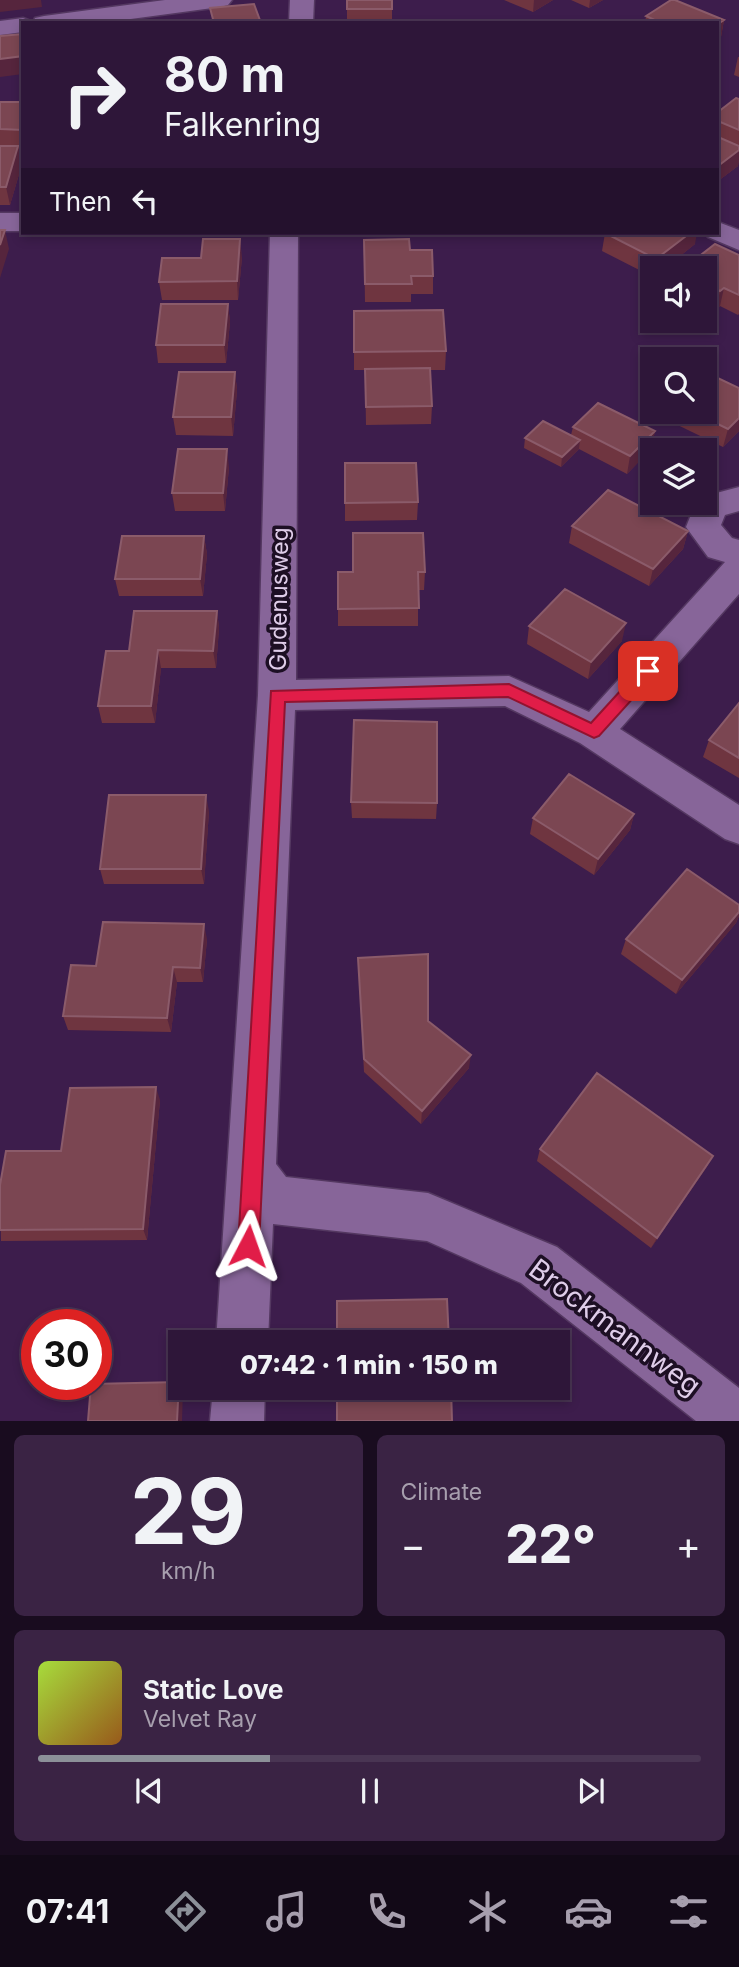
<!DOCTYPE html>
<meta charset="utf-8">
<style>
body{margin:0;font-family:Inter,sans-serif;background:#3a2344;color:#f1f3f6;height:100vh;display:flex;flex-direction:column;font-size:26px;white-space:nowrap}
*{box-sizing:border-box;margin:0}
p{font-size:23px;color:#a79fae}
.icon{flex:none;width:38px;height:38px;fill:none;stroke:currentColor;stroke-width:2;stroke-linecap:round;stroke-linejoin:round}
.map{position:relative;height:1421px;overflow:hidden}
.drawer{display:flex;flex-direction:column;gap:14px;padding:14px;background:#190c1f;flex:1}
.drawer>*{flex:none}
.guide{position:absolute;left:21px;top:21px;width:698px;height:214px;border-radius:0px;box-shadow:0 4px 10px #0003,0 0 0 2px #493553;background:#2e1639;color:#f1f3f6;overflow:hidden}
.buttons{position:absolute;left:640px;top:256px;display:grid;gap:14px}
.buttons a{display:grid;place-items:center;width:77px;height:77px;border-radius:0px;background:#2e1639;box-shadow:0 4px 10px #0003,0 0 0 2px #493553;font-size:35px}
.speed{position:absolute;left:21px;top:1309px;display:flex;gap:14px;font-size:35px;font-weight:700;text-align:center}
.speed>*{display:grid;place-content:center;width:91px;height:91px;border-radius:50%;background:#2e1639;box-shadow:0 4px 10px #0003,0 0 0 2px #493553;line-height:1}
.speed .limit{border:10px solid #d22;background:#fff;color:#111}
.pin{position:absolute;display:grid;place-items:center;width:60px;height:60px;color:#fff;margin:-30px;border-radius:14px;box-shadow:0 4px 10px #0006}
.me{position:absolute;width:77px;margin:-38px;rotate:4deg;stroke-linejoin:round;filter:drop-shadow(0 0 5px #0008)}
.turn{display:flex;align-items:center;gap:24px;height:147px;padding:0 28px;font-size:32px}
.turn .icon{width:91px;height:91px;stroke-width:2.5}
.turn b{display:block;font-size:49px;line-height:60px}
.then{display:flex;align-items:center;height:66px;padding:0 28px;background:#0003;gap:14px;font-size:26px}
.big{font-size:52px;font-weight:800;line-height:1.1}
.drawer .widget{flex:1;display:flex;flex-direction:column;justify-content:center;gap:10px;min-width:0;padding:0 24px;border-radius:10px;background:#3a2344}
.drawer .dial{align-items:center;gap:0}
.dial b{font-size:91px;line-height:1}
.song{display:flex;align-items:center;gap:21px}
.cover{width:84px;height:84px;border-radius:10px;background:linear-gradient(135deg,hsl(80 70% 55%),hsl(30 70% 35%))}
.played{height:7px;border-radius:4px;background:linear-gradient(90deg,#8c9099 35%,#493553 35%)}
.keys{display:flex;justify-content:space-around;direction:ltr}
.heat{display:flex;justify-content:space-between;align-items:center;font-size:38px;direction:ltr}
.drawer .tiles{flex:1;display:grid;gap:14px;grid-template-columns:1fr 1fr}
.widget:last-child{grid-column:span 2}
.trip{position:absolute;left:168px;top:1330px;width:402px;height:70px;border-radius:0px;background:#2e1639;box-shadow:0 4px 10px #0003,0 0 0 2px #493553;font-weight:800;line-height:70px;text-align:center}
.tabs{display:flex;height:112px;justify-content:space-around;align-items:center;background:#120917;color:#a79fae}
.tabs .icon{width:49px;height:49px}
.tabs .on{color:#8c9099}
.tabs b{font-size:32px;color:#f1f3f6}
.map>svg:first-child{display:block}
.lines{fill:none;stroke-linecap:round;stroke-linejoin:round}
.minor-casing{stroke:#543861;stroke-width:3}
.minor{fill:#876599;fill-rule:evenodd}
.wall{fill:#6f3540}
.shaded-wall{fill:#56253d}
.building{fill:#7b4652;stroke:#8b5b6a;stroke-width:2}
.route{fill:#e11d48;stroke:#92132f;stroke-width:2}
.labels{text-anchor:middle;dominant-baseline:central;stroke-width:7;stroke-linejoin:round;paint-order:stroke}
.street-label{font-size:23px;fill:#dfcde9;stroke:#1d0f24}
.near-street-label{font-size:28px;fill:#dfcde9;stroke:#1d0f24}
</style>
<div class="map">
<svg width="739" height="1421" viewBox="0 0 739 1421">
<rect width="100%" height="100%" fill="#3d1d4c"/>
<g class="lines">
<!-- minor casing -->
<g class="minor-casing">
<path id="minor" d="M 165,0 L 232,0 L 228,5 L 220,7 L 101,23 L 23,23 L 23,32 L 0,35 L 0,21 L 23,18 L 33,22 L 35,18 L 44,16 Z
M 290,0 L 314,0 L 313,23 L 289,23 Z
M 0,213 L 23,213 L 23,231 L 0,231 Z
M 718,222 L 739,230 L 739,250 L 708,237 L 705,233 L 718,233 Z
M 270,233 L 298,233 L 296,680 L 509,676 L 589,712 L 725,562 L 708,557 L 686,527 L 696,502 L 705,502 L 705,496 L 739,487 L 739,511 L 725,515 L 721,525 L 732,538 L 739,540 L 739,594 L 620,729 L 739,805 L 739,844 L 725,839 L 580,743 L 505,706 L 295,710 L 276,1164 L 286,1177 L 428,1193 L 557,1247 L 739,1388 L 739,1421 L 696,1421 L 521,1283 L 427,1241 L 273,1224 L 268,1342 L 216,1342 L 258,695 Z
M 213,1388 L 265,1388 L 264,1421 L 210,1421 Z"/>
</g>
<!-- minor -->
<use href="#minor" class="minor"/>
</g>
<!-- wall -->
<path class="wall" d="M 347,0 L 392,0 L 392,23 L 347,23 Z
M 504,0 L 553,0 L 533,12 Z
M 571,0 L 603,0 L 589,8 Z
M 646,16 L 724,20 L 721,37 L 718,23 L 645,23 Z
M 738,57 L 739,57 L 739,77 L 734,75 Z
M 739,99 L 739,159 L 738,166 L 718,181 L 718,112 Z
M 0,102 L 23,102 L 23,148 L 19,148 L 22,164 L 10,205 L 0,205 Z
M 356,233 L 404,233 L 404,235 L 356,235 Z
M 605,233 L 695,244 L 665,268 L 653,268 L 653,277 L 602,251 Z
M 364,240 L 410,250 L 433,276 L 433,294 L 411,294 L 411,302 L 365,302 Z
M 739,255 L 739,314 L 738,315 L 720,306 L 716,309 L 705,304 L 705,268 Z
M 242,257 L 238,300 L 162,300 L 159,282 Z
M 228,304 L 230,322 L 226,363 L 158,363 L 156,345 Z
M 354,311 L 446,351 L 445,370 L 430,370 L 432,406 L 431,424 L 366,425 L 365,370 L 354,370 Z
M 235,372 L 237,390 L 233,436 L 176,435 L 173,417 Z
M 739,388 L 739,431 L 723,447 L 657,415 L 658,411 L 705,411 Z
M 573,427 L 655,431 L 651,449 L 627,474 L 579,449 L 561,467 L 524,448 L 525,438 L 571,435 Z
M 345,463 L 418,502 L 417,520 L 345,521 Z
M 229,467 L 225,511 L 175,511 L 172,493 Z
M 572,526 L 688,531 L 683,549 L 649,586 L 569,543 Z
M 204,536 L 207,554 L 203,596 L 119,596 L 115,579 Z
M 338,572 L 425,572 L 424,590 L 418,590 L 418,626 L 338,626 Z
M 217,611 L 219,628 L 216,668 L 161,668 L 155,723 L 102,723 L 98,706 L 129,651 Z
M 529,626 L 622,641 L 588,679 L 527,644 Z
M 739,703 L 739,778 L 703,757 L 709,740 Z
M 351,802 L 437,803 L 436,819 L 352,818 Z
M 209,811 L 204,884 L 104,884 L 100,869 Z
M 634,814 L 630,830 L 594,875 L 530,834 L 533,818 Z
M 739,905 L 739,916 L 736,923 L 676,994 L 621,954 L 626,939 Z
M 207,939 L 203,982 L 177,982 L 171,1032 L 68,1030 L 63,1016 L 96,966 Z
M 358,958 L 428,1021 L 469,1068 L 421,1124 L 364,1072 Z
M 160,1100 L 147,1240 L 1,1241 L 0,1185 L 61,1151 Z
M 540,1149 L 713,1156 L 706,1168 L 651,1248 L 537,1161 Z"/>
<!-- shaded-wall -->
<path class="shaded-wall" d="M 0,0 L 41,0 L 42,7 L 0,12 Z
M 534,0 L 553,0 L 533,12 Z
M 590,0 L 603,0 L 589,8 Z
M 724,20 L 721,37 L 718,39 L 718,24 Z
M 23,56 L 23,74 L 0,77 L 0,59 Z
M 18,146 L 22,164 L 10,205 L 6,187 Z
M 739,150 L 739,159 L 738,166 L 718,181 L 718,166 Z
M 5,230 L 9,249 L 0,278 L 0,245 Z
M 690,233 L 697,233 L 695,244 L 665,268 L 655,268 L 656,259 Z
M 240,239 L 242,257 L 238,300 L 237,281 Z
M 724,288 L 720,306 L 716,309 L 720,291 Z
M 228,304 L 230,322 L 226,363 L 224,345 Z
M 235,372 L 237,390 L 233,436 L 231,417 Z
M 739,418 L 739,431 L 723,447 L 728,429 Z
M 655,431 L 651,449 L 627,474 L 630,456 Z
M 580,440 L 579,449 L 561,467 L 562,457 Z
M 227,449 L 229,467 L 225,511 L 223,493 Z
M 688,531 L 683,549 L 649,586 L 653,569 Z
M 204,536 L 207,554 L 203,596 L 200,579 Z
M 217,611 L 219,628 L 216,668 L 213,651 Z
M 626,623 L 622,641 L 588,679 L 591,662 Z
M 158,650 L 161,668 L 155,723 L 151,706 Z
M 206,795 L 209,811 L 204,884 L 201,869 Z
M 634,814 L 630,830 L 594,875 L 598,859 Z
M 739,912 L 739,916 L 736,923 L 676,994 L 682,980 Z
M 204,924 L 207,939 L 203,982 L 200,968 Z
M 173,967 L 177,982 L 171,1032 L 167,1018 Z
M 471,1055 L 469,1068 L 421,1124 L 422,1111 Z
M 156,1087 L 160,1100 L 147,1240 L 143,1229 Z
M 713,1156 L 706,1168 L 651,1248 L 657,1238 Z
M 179,1382 L 180,1388 L 182,1388 L 183,1390 L 182,1421 L 177,1421 Z"/>
<!-- building -->
<path class="building" d="M 347,0 L 392,0 L 392,9 L 347,9 Z
M 671,0 L 675,0 L 724,20 L 718,24 L 718,23 L 661,23 L 646,16 Z
M 254,4 L 261,23 L 214,23 L 210,8 Z
M 23,34 L 23,56 L 0,59 L 0,36 Z
M 736,98 L 739,99 L 739,130 L 718,121 L 718,112 Z
M 0,102 L 23,102 L 23,130 L 0,129 Z
M 718,137 L 739,146 L 739,150 L 718,166 Z
M 0,146 L 18,146 L 6,187 L 0,187 Z
M 0,230 L 5,230 L 0,245 Z
M 605,233 L 690,233 L 656,259 Z
M 203,239 L 240,239 L 237,281 L 159,282 L 162,258 L 201,258 Z
M 409,239 L 410,250 L 432,250 L 433,276 L 411,276 L 412,284 L 365,284 L 364,240 Z
M 715,244 L 739,255 L 739,295 L 724,288 L 720,291 L 705,284 L 705,268 L 684,268 Z
M 161,304 L 228,304 L 224,345 L 156,345 Z
M 443,310 L 446,351 L 354,352 L 354,311 Z
M 430,368 L 432,406 L 366,407 L 365,369 Z
M 179,372 L 235,372 L 231,417 L 173,417 Z
M 705,372 L 739,388 L 739,418 L 728,429 L 691,411 L 705,411 Z
M 598,403 L 655,431 L 630,456 L 573,427 Z
M 543,421 L 580,440 L 562,457 L 525,438 Z
M 178,449 L 227,449 L 223,493 L 172,493 Z
M 345,463 L 416,463 L 418,502 L 345,503 Z
M 608,490 L 688,531 L 653,569 L 572,526 Z
M 353,533 L 423,533 L 425,572 L 418,572 L 419,608 L 338,609 L 338,572 L 353,572 Z
M 122,536 L 204,536 L 200,579 L 115,579 Z
M 565,589 L 626,623 L 591,662 L 529,626 Z
M 134,611 L 217,611 L 213,651 L 158,650 L 151,706 L 98,706 L 106,651 L 129,651 Z
M 739,703 L 739,758 L 709,740 Z
M 354,720 L 437,722 L 437,803 L 351,802 Z
M 569,774 L 634,814 L 598,859 L 533,818 Z
M 109,795 L 206,795 L 201,869 L 100,869 Z
M 687,869 L 739,905 L 739,912 L 682,980 L 626,939 Z
M 103,922 L 204,924 L 200,968 L 173,967 L 167,1018 L 63,1016 L 71,965 L 96,966 Z
M 428,954 L 428,1021 L 471,1055 L 422,1111 L 364,1059 L 358,958 Z
M 597,1073 L 713,1156 L 657,1238 L 540,1149 Z
M 156,1087 L 143,1229 L 0,1230 L 0,1185 L 6,1151 L 61,1151 L 70,1088 Z
M 447,1299 L 449,1342 L 337,1342 L 337,1301 Z
M 179,1382 L 177,1421 L 88,1421 L 91,1384 Z
M 337,1388 L 451,1388 L 452,1421 L 337,1421 Z"/>
<!-- route -->
<path class="route" d="M 648,665 L 654,666 L 656,671 L 654,675 L 599,736 L 594,738 L 508,697 L 285,702 L 259,1246 L 256,1253 L 248,1256 L 241,1253 L 238,1246 L 271,691 L 509,684 L 591,723 L 643,666 Z"/>
<g class="labels">
<!-- street labels -->
<g class="street-label">
<text transform="translate(279 599) rotate(-89)">Gudenusweg</text>
</g>
<!-- near-street labels -->
<g class="near-street-label">
<text transform="translate(615 1327) rotate(37)">Brockmannweg</text>
</g>
</g>
</svg>
<div class="buttons">
<a><svg class="icon" aria-label="sound" viewBox="0 0 24 24"><path d="M4 9h4l5-4v14l-5-4H4zM17 9q2 3 0 6"/></svg></a>
<a><svg class="icon" aria-label="search" viewBox="0 0 24 24"><circle cx="10" cy="10" r="6"/><path d="M15 15l6 6"/></svg></a>
<a><svg class="icon" aria-label="layers" viewBox="0 0 24 24"><path d="M12 4l9 5-9 5-9-5zM3 14l9 5 9-5"/></svg></a>
</div>
<div class="speed"><div class="limit">30</div></div>
<div class="pin" style="left:648px;top:671px;background:#d93025"><svg class="icon" aria-label="arrive" viewBox="0 0 24 24"><path d="M6 21V4h12l-3 4 3 4H6"/></svg></div>
<svg class="me" style="left:248px;top:1246px" viewBox="-20 -20 40 40"><path d="M0-17L14 15 0 8-14 15z" fill="#e11d48" stroke="#fff" stroke-width="4"/></svg>
<div class="trip">07:42 · 1 min · 150 m</div>
<div class="guide">
<div class="turn"><svg class="icon" aria-label="right" viewBox="0 0 24 24"><path d="M7 20v-9h11M14 6l5 5-5 5"/></svg><div><b>80 m</b>Falkenring</div></div>
<div class="then">Then<svg class="icon" aria-label="left" viewBox="0 0 24 24"><path d="M17 20v-9H6M10 6l-5 5 5 5"/></svg></div>
</div>
</div>
<section class="drawer">
<div class="tiles">
<div class="widget dial"><b>29</b><p>km/h</p></div>
<div class="widget"><p>Climate</p>
<div class="heat"><a>−</a><b class="big">22°</b><a>+</a></div>
</div>
<div class="widget">
<div class="song"><i class="cover"></i><div><b>Static Love</b><p>Velvet Ray</p></div></div>
<div class="played"></div>
<div class="keys"><svg class="icon" aria-label="previous" viewBox="0 0 24 24"><path d="M18 5L8 12l10 7zM5 5v14"/></svg><svg class="icon" aria-label="pause" viewBox="0 0 24 24"><path d="M8 5v14M16 5v14"/></svg><svg class="icon" aria-label="next" viewBox="0 0 24 24"><path d="M6 5l10 7-10 7zM19 5v14"/></svg></div>
</div>
</div>
</section>
<nav class="tabs">
<b>07:41</b>
<svg class="icon on" aria-label="directions" viewBox="0 0 24 24"><path d="M12 3l9 9-9 9-9-9zM9 14v-3h6M13 9l2 2-2 2"/></svg>
<svg class="icon" aria-label="music" viewBox="0 0 24 24"><path d="M9 18V5l10-2v13"/><circle cx="6" cy="18" r="3"/><circle cx="16" cy="16" r="3"/></svg>
<svg class="icon" aria-label="phone" viewBox="0 0 24 24"><path d="M5 4h4l2 5-3 2q2 4 5 5l2-3 5 2v4C11 20 4 13 5 4z"/></svg>
<svg class="icon" aria-label="climate" viewBox="0 0 24 24"><path d="M12 3v18M4 7l16 10M4 17L20 7"/></svg>
<svg class="icon" aria-label="car" viewBox="0 0 24 24"><path d="M5 17H2v-5l4-1 3-4h7l3 4 3 1v5h-3M9 17h6M6 11h13"/><circle cx="7" cy="17" r="2"/><circle cx="17" cy="17" r="2"/></svg>
<svg class="icon" aria-label="filters" viewBox="0 0 24 24"><path d="M4 7h16M4 17h16"/><circle cx="9" cy="7" r="2"/><circle cx="15" cy="17" r="2"/></svg>
</nav>
